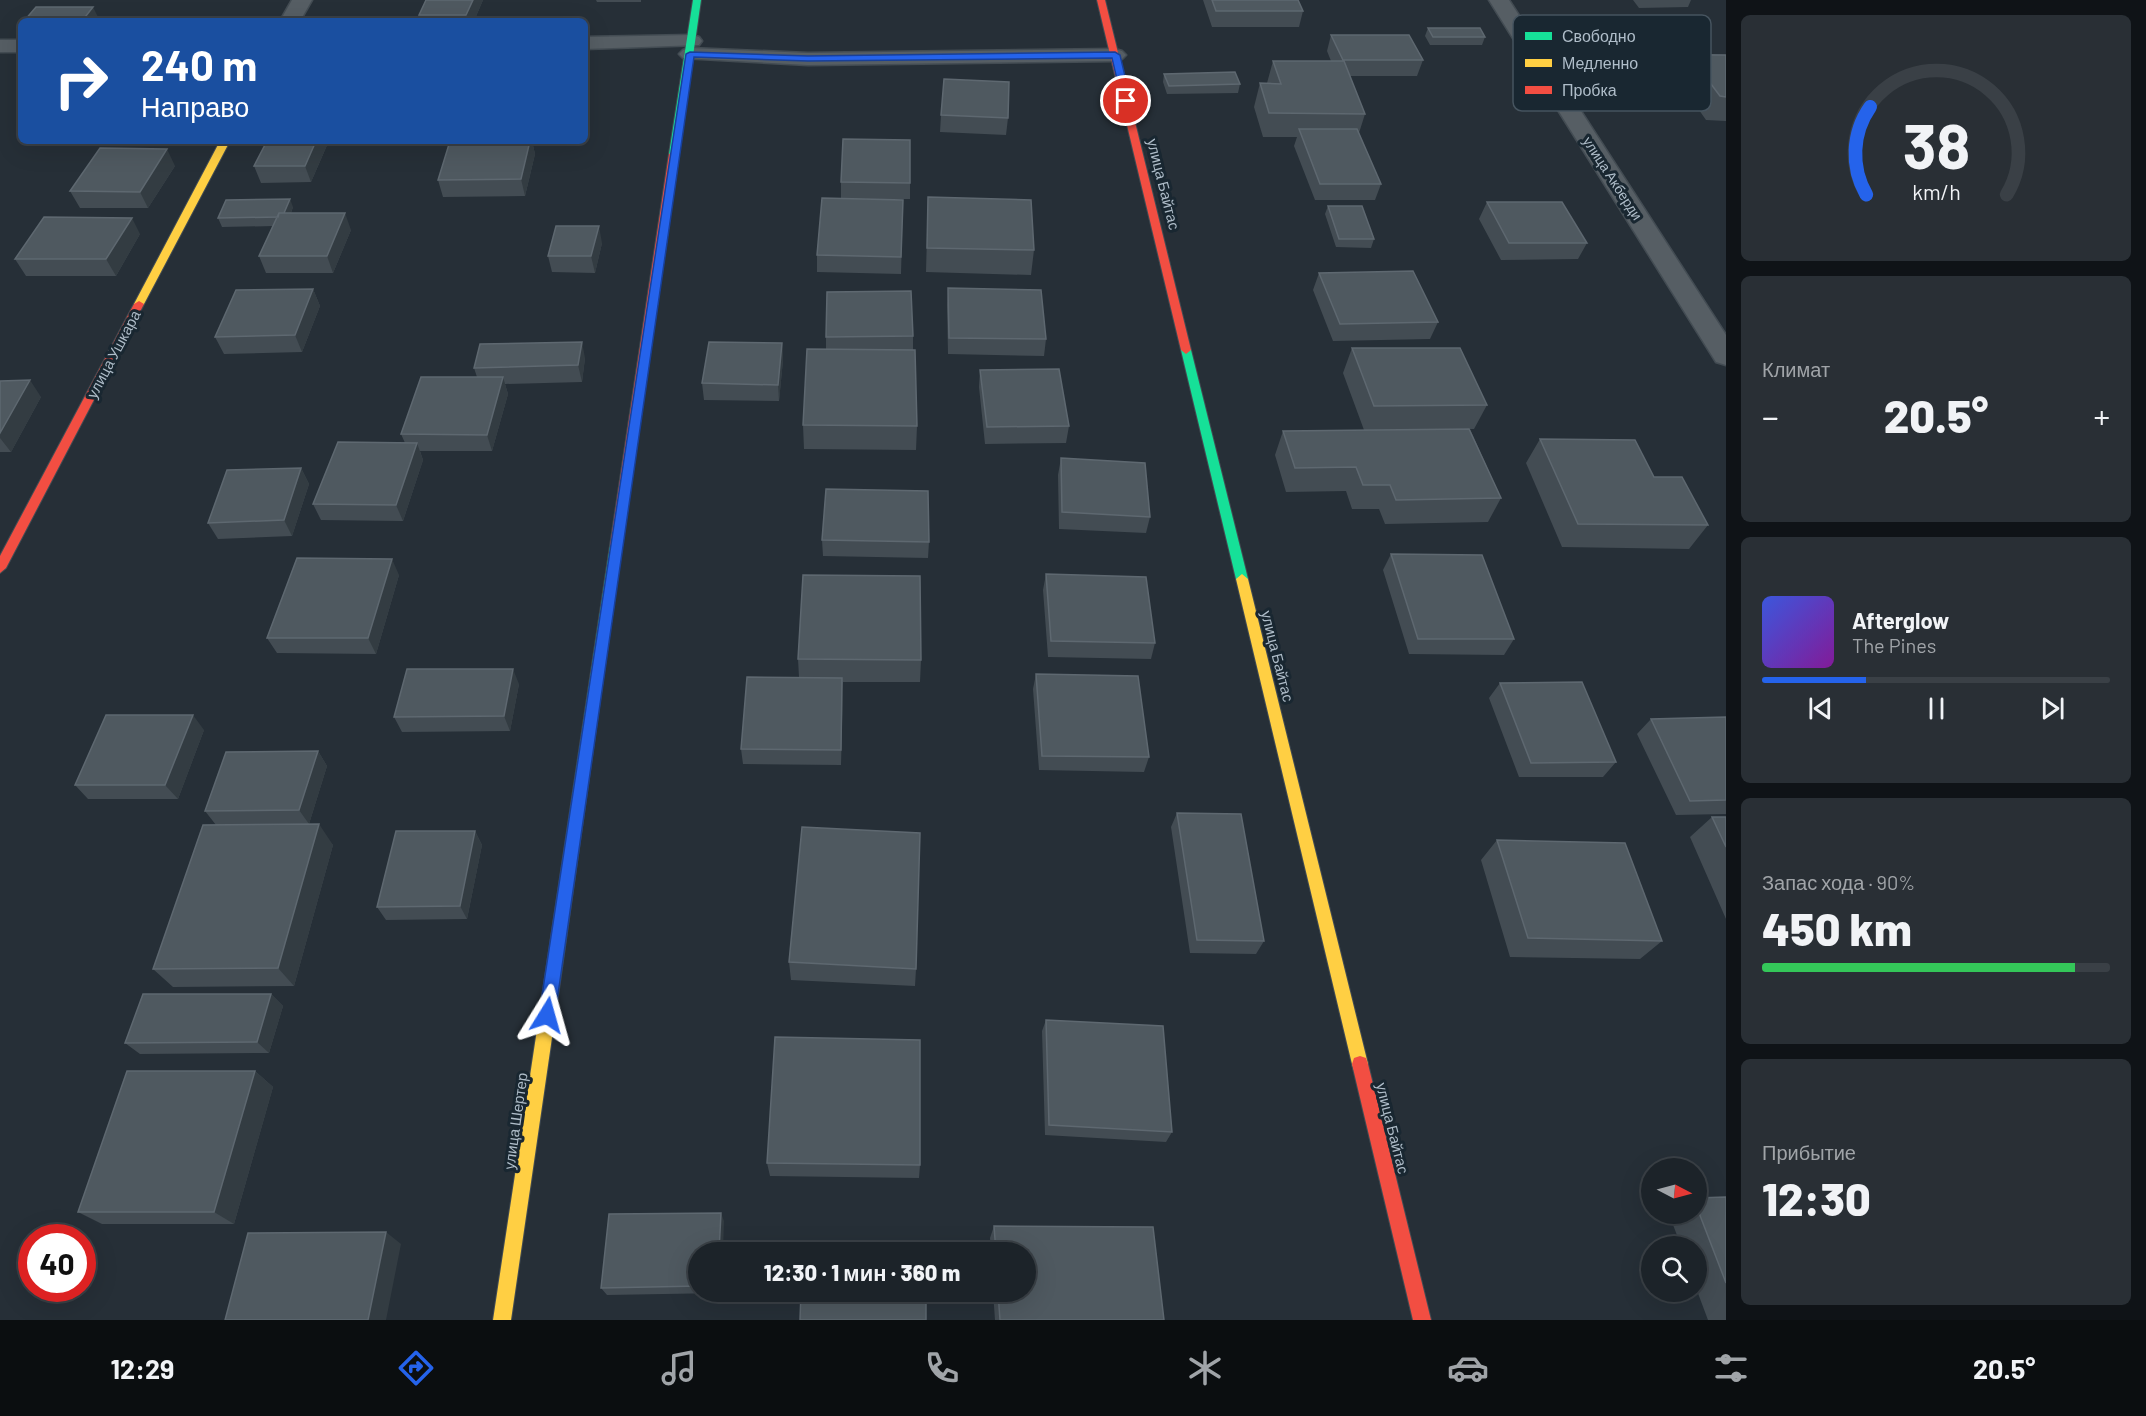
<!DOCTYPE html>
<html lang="ru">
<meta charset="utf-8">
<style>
body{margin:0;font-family:Barlow,sans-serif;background:#292f35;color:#f1f3f6;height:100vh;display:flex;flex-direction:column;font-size:22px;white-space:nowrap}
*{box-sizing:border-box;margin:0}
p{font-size:20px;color:#a0a4a8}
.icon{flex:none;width:33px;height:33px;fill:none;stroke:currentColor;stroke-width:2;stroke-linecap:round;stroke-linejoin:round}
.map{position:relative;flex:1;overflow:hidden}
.drawer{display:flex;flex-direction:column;gap:15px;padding:15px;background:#0f1317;width:420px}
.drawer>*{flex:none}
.hud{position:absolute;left:18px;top:18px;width:570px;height:126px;border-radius:9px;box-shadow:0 6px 24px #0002,0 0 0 2px #3a4046;background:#1a4fa0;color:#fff;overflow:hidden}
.needle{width:39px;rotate:96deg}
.tools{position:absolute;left:1641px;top:1158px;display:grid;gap:12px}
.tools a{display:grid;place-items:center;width:66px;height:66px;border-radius:50%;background:#1c2329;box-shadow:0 6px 24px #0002,0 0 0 2px #3a4046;font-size:30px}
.speed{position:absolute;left:18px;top:1224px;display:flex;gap:12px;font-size:30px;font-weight:700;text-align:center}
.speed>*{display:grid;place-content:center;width:78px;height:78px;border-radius:50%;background:#1c2329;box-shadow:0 6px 24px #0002,0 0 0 2px #3a4046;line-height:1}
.speed .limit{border:9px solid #d22;background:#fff;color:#111}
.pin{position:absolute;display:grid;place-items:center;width:51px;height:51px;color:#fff;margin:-26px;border:3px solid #fff;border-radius:50%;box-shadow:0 2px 6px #0007}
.me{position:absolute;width:66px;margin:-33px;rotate:8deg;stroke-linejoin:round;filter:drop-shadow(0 0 4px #0008)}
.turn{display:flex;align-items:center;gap:21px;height:126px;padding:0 24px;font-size:27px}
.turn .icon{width:78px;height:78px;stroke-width:2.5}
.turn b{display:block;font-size:42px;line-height:51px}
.big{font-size:45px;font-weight:800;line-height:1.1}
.drawer .card{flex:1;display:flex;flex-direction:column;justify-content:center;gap:9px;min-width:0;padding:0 21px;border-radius:9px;background:#292f35}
.drawer .dial{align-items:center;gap:0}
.dial svg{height:156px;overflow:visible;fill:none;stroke:#3a4046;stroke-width:7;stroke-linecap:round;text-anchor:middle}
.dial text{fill:#f1f3f6;stroke:none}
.song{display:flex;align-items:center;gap:18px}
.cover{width:72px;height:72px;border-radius:9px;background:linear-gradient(135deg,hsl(230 70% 55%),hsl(290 70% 35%))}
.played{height:6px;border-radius:3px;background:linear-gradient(90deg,#2563eb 30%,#3a4046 30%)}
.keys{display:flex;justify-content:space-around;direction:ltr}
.heat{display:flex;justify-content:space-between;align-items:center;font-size:33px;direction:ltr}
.charge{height:9px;border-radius:4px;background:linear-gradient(90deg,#34c759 90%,#3a4046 0)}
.trip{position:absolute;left:688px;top:1242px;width:348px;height:60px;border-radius:30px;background:#1c2329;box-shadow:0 6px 24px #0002,0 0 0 2px #3a4046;font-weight:800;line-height:60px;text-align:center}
.menu{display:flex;height:96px;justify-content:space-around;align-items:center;background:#0b0e10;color:#a0a4a8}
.menu .icon{width:42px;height:42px}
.menu .selected{color:#2563eb}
.menu b{font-size:27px;color:#f1f3f6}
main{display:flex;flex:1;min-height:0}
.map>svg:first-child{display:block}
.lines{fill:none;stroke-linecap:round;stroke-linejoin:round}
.street-casing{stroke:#434c53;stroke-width:3}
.fast-casing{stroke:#434c53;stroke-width:2}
.slow-casing{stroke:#434c53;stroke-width:2}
.jam-casing{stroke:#434c53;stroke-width:2}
.street{fill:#565e64;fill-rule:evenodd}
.fast{fill:#16e098;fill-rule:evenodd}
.slow{fill:#ffcf43;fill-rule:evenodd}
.jam{fill:#f24e42;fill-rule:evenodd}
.wall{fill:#434c53}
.shaded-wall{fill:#333c42}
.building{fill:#4f5960;stroke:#5e6870;stroke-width:1.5}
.route{fill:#2563eb;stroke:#184099;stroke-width:1.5}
.labels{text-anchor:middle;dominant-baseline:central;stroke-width:6;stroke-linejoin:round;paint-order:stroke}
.far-street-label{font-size:14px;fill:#afbdc9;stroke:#192731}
.street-label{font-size:15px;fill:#afbdc9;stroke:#192731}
.key{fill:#192731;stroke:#46545f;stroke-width:1.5}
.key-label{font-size:16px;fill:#afbdc9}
</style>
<main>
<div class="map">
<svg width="1726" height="1320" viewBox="0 0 1726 1320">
<rect width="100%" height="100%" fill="#262f37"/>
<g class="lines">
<!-- street casing -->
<g class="street-casing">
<path id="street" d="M 292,0 L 312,0 L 300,21 L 280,21 Z
M 1489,0 L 1509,0 L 1726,335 L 1726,365 L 1716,362 Z
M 692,35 L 699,37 L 702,41 L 699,45 L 585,49 L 585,37 Z
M 0,40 L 21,40 L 21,52 L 0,52 Z
M 690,48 L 808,53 L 1115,49 L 1122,51 L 1126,55 L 1122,59 L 1115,61 L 808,65 L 683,58 L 679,54 L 683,50 Z"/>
</g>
<!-- fast casing -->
<g class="fast-casing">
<path id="fast" d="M 693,0 L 701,0 L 679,154 L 674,157 L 669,154 Z
M 1186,346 L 1191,350 L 1248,579 L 1242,584 L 1236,579 L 1181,350 Z
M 616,541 L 622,546 L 556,1010 L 554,1016 L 548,1018 L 542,1016 L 540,1010 L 610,546 Z"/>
</g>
<!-- slow casing -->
<g class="slow-casing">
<path id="slow" d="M 220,141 L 230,141 L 144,304 L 139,307 L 135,306 L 134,304 Z
M 1242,574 L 1248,579 L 1368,1064 L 1366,1070 L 1360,1072 L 1354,1070 L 1352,1064 L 1236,579 Z
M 548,1002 L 554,1004 L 556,1010 L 511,1320 L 493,1320 L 540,1010 L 542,1004 Z"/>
</g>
<!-- jam casing -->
<g class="jam-casing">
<path id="jam" d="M 1097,0 L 1105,0 L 1191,350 L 1186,354 L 1181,350 Z
M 674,151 L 679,154 L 622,546 L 616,551 L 610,546 L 669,154 Z
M 139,301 L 144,304 L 6,568 L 0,573 L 0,556 L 134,304 Z
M 1360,1056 L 1366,1058 L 1368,1064 L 1431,1320 L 1413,1320 L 1352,1064 L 1354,1058 Z"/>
</g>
<!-- street -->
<use href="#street" class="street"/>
<!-- fast -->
<use href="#fast" class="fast"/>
<!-- slow -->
<use href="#slow" class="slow"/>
<!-- jam -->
<use href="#jam" class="jam"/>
</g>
<!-- wall -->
<path class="wall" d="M 426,0 L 483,0 L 474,21 L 421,21 L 419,15 Z
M 596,0 L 641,0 L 641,2 L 597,2 Z
M 1203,0 L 1298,0 L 1303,11 L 1299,27 L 1212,27 Z
M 1633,0 L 1691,0 L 1688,7 L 1639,8 Z
M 1428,28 L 1485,37 L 1482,45 L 1430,45 L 1425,36 Z
M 1331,35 L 1423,60 L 1417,76 L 1350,76 L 1365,114 L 1359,133 L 1381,184 L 1375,200 L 1315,200 L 1294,146 L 1297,137 L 1263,137 L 1254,107 L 1260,83 L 1267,83 L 1273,61 L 1331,61 L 1327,51 Z
M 1602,54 L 1726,55 L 1726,121 L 1706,120 L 1692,100 L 1605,99 L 1591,77 Z
M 1164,74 L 1240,84 L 1238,93 L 1167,94 L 1163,82 Z
M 941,115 L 1008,118 L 1006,135 L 940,132 Z
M 267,141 L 327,141 L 328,143 L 311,182 L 261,183 L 254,166 Z
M 450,141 L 532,141 L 535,154 L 525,196 L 443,197 L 438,180 Z
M 175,166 L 148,208 L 80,208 L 70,191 Z
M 841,182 L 910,183 L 910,199 L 841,199 Z
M 928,197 L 1034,250 L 1031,275 L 926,272 Z
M 903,200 L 901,274 L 817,272 L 817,255 Z
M 1487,202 L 1587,243 L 1578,259 L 1501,260 L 1479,219 Z
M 1328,206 L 1374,239 L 1371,248 L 1336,247 L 1325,214 Z
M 293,207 L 291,213 L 351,230 L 333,273 L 266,273 L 259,256 L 274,226 L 222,227 L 218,218 Z
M 140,234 L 116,276 L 26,276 L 15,259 Z
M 602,243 L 595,273 L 552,272 L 548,256 Z
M 1319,273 L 1438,322 L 1430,339 L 1333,341 L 1313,290 Z
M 948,288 L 1046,339 L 1044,356 L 948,354 L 947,305 Z
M 313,289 L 320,306 L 302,352 L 224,354 L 215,337 Z
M 913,336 L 913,350 L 917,426 L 916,450 L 804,449 L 803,425 L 826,349 L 826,337 Z
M 782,343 L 783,360 L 779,401 L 704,400 L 702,383 Z
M 1352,348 L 1487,405 L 1474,429 L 1470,429 L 1501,498 L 1488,522 L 1385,524 L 1379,509 L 1352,509 L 1346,491 L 1286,492 L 1275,455 L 1283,431 L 1364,430 L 1343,373 Z
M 585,358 L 582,382 L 505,384 L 508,394 L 492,451 L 420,451 L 423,460 L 403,521 L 321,520 L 313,504 L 405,443 L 401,434 L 477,377 L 474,368 Z
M 980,370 L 1069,426 L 1066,443 L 985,444 L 979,387 Z
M 0,381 L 41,397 L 11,452 L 0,452 Z
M 1540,439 L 1654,477 L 1708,525 L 1689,549 L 1562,547 L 1526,463 Z
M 1061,458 L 1150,517 L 1146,533 L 1059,529 L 1058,475 Z
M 301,468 L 309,484 L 292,536 L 218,539 L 208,523 Z
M 822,540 L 929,542 L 928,558 L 823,556 Z
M 1391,554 L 1514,639 L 1504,655 L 1409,654 L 1383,570 Z
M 1046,574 L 1155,643 L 1151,659 L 1048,657 L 1043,590 Z
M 399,575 L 376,654 L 277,653 L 267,638 Z
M 798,659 L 921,660 L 920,682 L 843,682 L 841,765 L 743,764 L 741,749 L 799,677 Z
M 1036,674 L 1149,757 L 1144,772 L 1039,770 L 1033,689 Z
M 1500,683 L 1616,762 L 1603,777 L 1519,777 L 1489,698 Z
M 519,684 L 510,731 L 402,732 L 394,717 Z
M 1726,717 L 1726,814 L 1676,815 L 1637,734 L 1651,719 Z
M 204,730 L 178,799 L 88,799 L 75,785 Z
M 318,751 L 327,766 L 309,824 L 333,845 L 294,986 L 173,987 L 153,969 L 216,825 L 205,811 Z
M 1177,813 L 1264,941 L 1256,954 L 1190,953 L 1171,827 Z
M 1712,817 L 1726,817 L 1726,919 L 1690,837 Z
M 475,831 L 482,845 L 467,919 L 386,920 L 377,907 Z
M 1497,840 L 1662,941 L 1640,959 L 1510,957 L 1481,860 Z
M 789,962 L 916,969 L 915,986 L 791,980 Z
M 271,994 L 283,1006 L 269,1053 L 140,1054 L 125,1043 Z
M 1046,1020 L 1172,1132 L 1166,1142 L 1045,1135 L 1042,1031 Z
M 255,1071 L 273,1087 L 234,1224 L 102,1224 L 78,1212 Z
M 767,1163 L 920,1165 L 919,1178 L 770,1176 Z
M 1726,1197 L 1726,1320 L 1708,1320 L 1696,1288 L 1696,1246 L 1681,1246 L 1669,1214 L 1696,1214 L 1696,1198 Z
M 724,1221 L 699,1252 L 699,1292 L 721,1292 L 721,1293 L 607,1295 L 601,1288 Z
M 994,1226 L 1164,1320 L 995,1320 L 993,1292 L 1026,1292 L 1026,1252 L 991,1252 L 990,1238 Z"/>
<!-- shaded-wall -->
<path class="shaded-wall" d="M 473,0 L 483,0 L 474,21 L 467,21 L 466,15 Z
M 93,7 L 100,21 L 82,21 Z
M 316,141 L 327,141 L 328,143 L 311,182 L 305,166 Z
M 530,141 L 532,141 L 535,154 L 525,196 L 521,179 Z
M 167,149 L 175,166 L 148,208 L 140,192 Z
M 290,199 L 293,207 L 286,225 L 283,217 Z
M 345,213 L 351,230 L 333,273 L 327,256 Z
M 132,218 L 140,234 L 116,276 L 106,259 Z
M 599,226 L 602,243 L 595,273 L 591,256 Z
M 313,289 L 320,306 L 302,352 L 295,335 Z
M 582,342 L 585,358 L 582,382 L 578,365 Z
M 782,343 L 783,360 L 779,401 L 778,385 Z
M 503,377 L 508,394 L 492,451 L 487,435 Z
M 30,380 L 41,397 L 11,452 L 0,438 L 0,433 Z
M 417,443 L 423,460 L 403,521 L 396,505 Z
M 301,468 L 309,484 L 292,536 L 284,520 Z
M 392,559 L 399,575 L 376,654 L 368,638 Z
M 513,669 L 519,684 L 510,731 L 504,716 Z
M 842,678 L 843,693 L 841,765 L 841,750 Z
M 193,715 L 204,730 L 178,799 L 165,785 Z
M 318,751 L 327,766 L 309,824 L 299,810 Z
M 319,824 L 333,845 L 294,986 L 278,968 Z
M 475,831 L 482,845 L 467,919 L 460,906 Z
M 271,994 L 283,1006 L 269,1053 L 257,1042 Z
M 255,1071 L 273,1087 L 234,1224 L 214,1212 Z
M 721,1213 L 724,1221 L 723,1252 L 719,1252 Z
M 386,1232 L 401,1244 L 386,1320 L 368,1320 Z"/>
<!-- building -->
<path class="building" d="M 426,0 L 473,0 L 466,15 L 419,15 Z
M 1212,0 L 1298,0 L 1303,11 L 1216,11 Z
M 36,7 L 93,7 L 82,21 L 24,21 Z
M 1428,28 L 1480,28 L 1485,37 L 1433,37 Z
M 1331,35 L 1409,35 L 1423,60 L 1343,60 Z
M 1602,54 L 1726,55 L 1726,97 L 1720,96 L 1705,76 L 1616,75 Z
M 1273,61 L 1344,61 L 1365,114 L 1269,113 L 1260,83 L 1281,84 Z
M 1235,72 L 1240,84 L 1169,86 L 1164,74 Z
M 944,79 L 1009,82 L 1008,118 L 941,115 Z
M 1299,129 L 1357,129 L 1381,184 L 1320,184 Z
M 843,139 L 910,140 L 910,183 L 841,182 Z
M 267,141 L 316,141 L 305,166 L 254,166 Z
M 450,141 L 530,141 L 521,179 L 438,180 Z
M 100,148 L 167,149 L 140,192 L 70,191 Z
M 928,197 L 1031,200 L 1034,250 L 927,248 Z
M 822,198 L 903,200 L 901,257 L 817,255 Z
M 290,199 L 284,213 L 279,213 L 278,217 L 218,218 L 226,200 Z
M 1487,202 L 1562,202 L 1587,243 L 1509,243 Z
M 1328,206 L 1362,206 L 1374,239 L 1339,239 Z
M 279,213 L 345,213 L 327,256 L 259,256 Z
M 44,217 L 132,218 L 106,259 L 15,259 Z
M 556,226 L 599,226 L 591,256 L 548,256 Z
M 1413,271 L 1438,322 L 1340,324 L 1319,273 Z
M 948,288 L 1041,290 L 1046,339 L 949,338 Z
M 313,289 L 295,335 L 215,337 L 236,290 Z
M 911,291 L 913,336 L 826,337 L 827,292 Z
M 582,342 L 578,365 L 474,368 L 480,344 Z
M 709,342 L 782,343 L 778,385 L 702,383 Z
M 1352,348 L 1460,348 L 1487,405 L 1374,406 Z
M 807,349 L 915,350 L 917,426 L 803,425 Z
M 1059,369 L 1069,426 L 987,427 L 980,370 Z
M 421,377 L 503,377 L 487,435 L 401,434 Z
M 30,380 L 0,433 L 0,381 Z
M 1469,429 L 1501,498 L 1396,500 L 1390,485 L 1363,485 L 1356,467 L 1295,468 L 1283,431 Z
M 1540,439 L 1635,440 L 1654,477 L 1682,477 L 1708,525 L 1578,524 Z
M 338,442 L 417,443 L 396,505 L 313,504 Z
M 1061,458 L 1145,463 L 1150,517 L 1062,512 Z
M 301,468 L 284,520 L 208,523 L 227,470 Z
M 826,489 L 928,491 L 929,542 L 822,540 Z
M 1391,554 L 1482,555 L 1514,639 L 1418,639 Z
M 297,558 L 392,559 L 368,638 L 267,638 Z
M 1046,574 L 1146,577 L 1155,643 L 1051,641 Z
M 803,575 L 920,576 L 921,660 L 798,659 Z
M 407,669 L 513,669 L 504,716 L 394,717 Z
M 1036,674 L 1138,676 L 1149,757 L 1042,756 Z
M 747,677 L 842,678 L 841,750 L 741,749 Z
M 1582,682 L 1616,762 L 1531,763 L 1500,683 Z
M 106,715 L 193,715 L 165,785 L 75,785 Z
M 1726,717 L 1726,800 L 1690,801 L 1651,719 Z
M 318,751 L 299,810 L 205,811 L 226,752 Z
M 1177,813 L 1241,814 L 1264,941 L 1197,940 Z
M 1712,817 L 1726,817 L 1726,847 Z
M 319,824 L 278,968 L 153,969 L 203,825 Z
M 802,827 L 920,833 L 916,969 L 789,962 Z
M 396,831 L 475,831 L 460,906 L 377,907 Z
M 1497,840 L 1625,843 L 1662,941 L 1528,938 Z
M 143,994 L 271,994 L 257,1042 L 125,1043 Z
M 1046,1020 L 1163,1026 L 1172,1132 L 1049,1125 Z
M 775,1037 L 920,1040 L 920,1165 L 767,1163 Z
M 127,1071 L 255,1071 L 214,1212 L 78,1212 Z
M 1726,1197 L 1726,1283 L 1696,1205 L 1696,1198 Z
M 721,1213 L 719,1252 L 699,1252 L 699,1286 L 601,1288 L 609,1214 Z
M 994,1226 L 1153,1227 L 1164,1320 L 1000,1320 L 998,1292 L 1026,1292 L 1026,1252 L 996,1252 Z
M 386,1232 L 368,1320 L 225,1320 L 248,1233 Z
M 803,1250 L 866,1252 L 803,1252 Z
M 801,1292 L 926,1292 L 926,1320 L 800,1320 Z"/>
<!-- route -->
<path class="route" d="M 690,52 L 808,56 L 1115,52 L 1120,55 L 1131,101 L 1126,104 L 1122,101 L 1112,58 L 808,61 L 694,57 L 555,1015 L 553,1021 L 547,1023 L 541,1021 L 539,1015 L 686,54 Z"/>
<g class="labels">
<!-- far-street labels -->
<g class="far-street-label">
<text transform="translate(1613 178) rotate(57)">улица Акберди</text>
</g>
<!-- street labels -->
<g class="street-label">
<text transform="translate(1164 184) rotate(76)">улица Байтас</text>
<text transform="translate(113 354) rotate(-62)">улица Ушкара</text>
<text transform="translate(1278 656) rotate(76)">улица Байтас</text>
<text transform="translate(515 1121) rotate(-82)">улица Шертер</text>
<text transform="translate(1393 1128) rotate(76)">улица Байтас</text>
</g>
</g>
<!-- legend -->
<rect x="1513" y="15" width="198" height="96" rx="9" class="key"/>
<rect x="1525" y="32" width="27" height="8" fill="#16e098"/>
<rect x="1525" y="59" width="27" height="8" fill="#ffcf43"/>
<rect x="1525" y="86" width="27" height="8" fill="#f24e42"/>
<g class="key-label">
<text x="1562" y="42">Свободно</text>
<text x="1562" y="69">Медленно</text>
<text x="1562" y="96">Пробка</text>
</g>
</svg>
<div class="tools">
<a><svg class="needle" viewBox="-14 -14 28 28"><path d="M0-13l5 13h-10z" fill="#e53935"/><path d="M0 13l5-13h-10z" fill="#a0a4a8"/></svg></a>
<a><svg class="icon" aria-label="search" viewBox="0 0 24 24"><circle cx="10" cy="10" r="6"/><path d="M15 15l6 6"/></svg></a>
</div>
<div class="speed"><div class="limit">40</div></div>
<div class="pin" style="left:1126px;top:101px;background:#d93025"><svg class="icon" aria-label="arrive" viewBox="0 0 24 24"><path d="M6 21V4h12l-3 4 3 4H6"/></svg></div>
<svg class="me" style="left:547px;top:1015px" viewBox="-20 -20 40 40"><path d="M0-17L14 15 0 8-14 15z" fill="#2563eb" stroke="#fff" stroke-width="4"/></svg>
<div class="trip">12:30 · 1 мин · 360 m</div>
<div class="hud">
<div class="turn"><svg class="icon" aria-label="right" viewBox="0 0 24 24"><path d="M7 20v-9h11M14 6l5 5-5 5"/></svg><div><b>240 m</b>Направо</div></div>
</div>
</div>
<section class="drawer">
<div class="card dial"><svg viewBox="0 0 100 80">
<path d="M14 69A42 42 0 1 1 86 69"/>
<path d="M14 69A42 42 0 0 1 16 24" stroke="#2563eb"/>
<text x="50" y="56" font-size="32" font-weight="700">38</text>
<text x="50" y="72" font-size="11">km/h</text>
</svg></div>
<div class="card"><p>Климат</p>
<div class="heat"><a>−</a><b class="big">20.5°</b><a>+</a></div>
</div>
<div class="card">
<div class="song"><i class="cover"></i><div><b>Afterglow</b><p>The Pines</p></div></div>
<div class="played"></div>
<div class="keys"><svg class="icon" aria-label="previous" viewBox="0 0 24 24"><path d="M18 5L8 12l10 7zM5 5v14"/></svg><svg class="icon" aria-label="pause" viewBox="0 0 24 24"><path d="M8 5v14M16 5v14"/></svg><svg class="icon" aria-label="next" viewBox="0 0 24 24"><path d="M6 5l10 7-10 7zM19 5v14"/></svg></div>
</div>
<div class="card"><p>Запас хода · 90%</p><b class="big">450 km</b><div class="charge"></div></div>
<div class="card"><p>Прибытие</p><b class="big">12:30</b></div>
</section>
</main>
<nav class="menu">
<b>12:29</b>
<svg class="icon selected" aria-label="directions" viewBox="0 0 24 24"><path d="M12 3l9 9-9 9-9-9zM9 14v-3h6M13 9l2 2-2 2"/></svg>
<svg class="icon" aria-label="music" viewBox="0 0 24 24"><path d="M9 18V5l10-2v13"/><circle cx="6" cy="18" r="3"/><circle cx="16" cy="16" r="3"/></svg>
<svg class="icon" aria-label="phone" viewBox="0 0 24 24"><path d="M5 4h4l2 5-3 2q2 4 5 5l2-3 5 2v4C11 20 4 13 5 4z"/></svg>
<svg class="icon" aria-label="climate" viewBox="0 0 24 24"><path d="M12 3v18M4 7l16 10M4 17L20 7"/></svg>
<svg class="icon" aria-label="car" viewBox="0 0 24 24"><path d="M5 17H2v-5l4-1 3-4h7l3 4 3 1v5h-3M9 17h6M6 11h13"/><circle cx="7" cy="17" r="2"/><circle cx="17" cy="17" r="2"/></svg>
<svg class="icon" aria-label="filters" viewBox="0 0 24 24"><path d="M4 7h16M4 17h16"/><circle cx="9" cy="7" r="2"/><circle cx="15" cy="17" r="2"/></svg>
<b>20.5°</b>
</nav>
